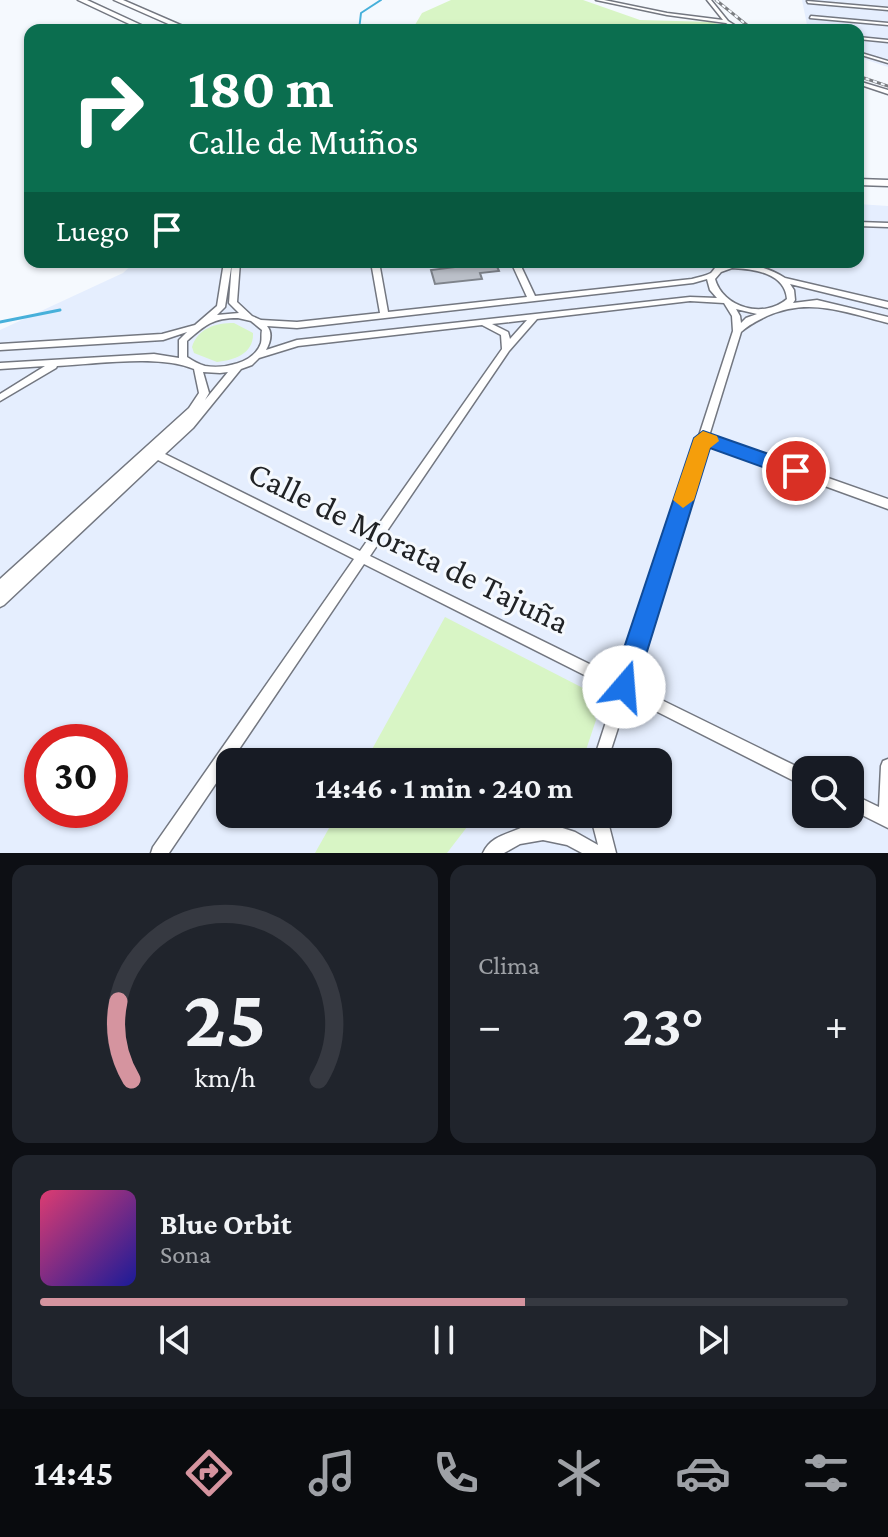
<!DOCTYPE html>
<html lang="es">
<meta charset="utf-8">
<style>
body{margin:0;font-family:"Crimson Pro",serif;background:#20242c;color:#f1f3f6;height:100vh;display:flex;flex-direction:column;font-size:30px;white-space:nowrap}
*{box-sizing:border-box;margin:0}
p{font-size:26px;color:#9ea1a6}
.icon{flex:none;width:44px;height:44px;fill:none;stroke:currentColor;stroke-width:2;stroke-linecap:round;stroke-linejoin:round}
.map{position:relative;height:853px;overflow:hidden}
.details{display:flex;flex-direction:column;gap:12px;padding:12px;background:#0d0f14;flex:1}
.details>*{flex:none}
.banner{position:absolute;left:24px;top:24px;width:840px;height:244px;border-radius:16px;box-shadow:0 2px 6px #0004;background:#0b6e4f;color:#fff;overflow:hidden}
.controls{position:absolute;left:792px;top:756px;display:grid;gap:16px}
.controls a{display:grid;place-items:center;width:72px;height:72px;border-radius:16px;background:#171b24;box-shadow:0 2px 6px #0004;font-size:40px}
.speed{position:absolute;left:24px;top:724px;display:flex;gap:16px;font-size:40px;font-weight:700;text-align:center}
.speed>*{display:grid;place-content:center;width:104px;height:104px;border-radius:50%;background:#171b24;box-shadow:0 2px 6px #0004;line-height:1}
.speed .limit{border:12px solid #d22;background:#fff;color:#111}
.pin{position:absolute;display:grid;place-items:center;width:68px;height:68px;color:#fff;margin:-34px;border:4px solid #fff;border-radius:50%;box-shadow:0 2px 8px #0007}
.me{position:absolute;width:88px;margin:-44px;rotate:18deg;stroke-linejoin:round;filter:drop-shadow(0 0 6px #0008)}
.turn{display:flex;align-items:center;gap:28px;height:168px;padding:0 32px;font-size:36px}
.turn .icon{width:104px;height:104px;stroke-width:2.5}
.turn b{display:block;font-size:56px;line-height:68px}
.then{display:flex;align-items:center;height:76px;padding:0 32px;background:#0003;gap:16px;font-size:30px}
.big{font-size:60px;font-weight:700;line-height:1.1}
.details .widget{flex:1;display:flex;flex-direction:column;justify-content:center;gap:12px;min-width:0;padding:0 28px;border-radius:16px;background:#20242c}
.details .dial{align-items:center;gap:0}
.dial svg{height:208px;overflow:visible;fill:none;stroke:#363941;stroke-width:7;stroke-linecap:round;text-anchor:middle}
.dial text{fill:#f1f3f6;stroke:none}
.song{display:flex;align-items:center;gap:24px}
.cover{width:96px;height:96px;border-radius:12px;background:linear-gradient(135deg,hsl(340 70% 55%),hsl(240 70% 35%))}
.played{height:8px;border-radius:4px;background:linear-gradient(90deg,#d5949f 60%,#363941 60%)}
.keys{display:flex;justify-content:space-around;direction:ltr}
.heat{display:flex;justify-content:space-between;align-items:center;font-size:44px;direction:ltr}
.details .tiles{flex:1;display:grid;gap:12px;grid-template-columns:1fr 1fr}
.widget:last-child{grid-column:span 2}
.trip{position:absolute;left:216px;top:748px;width:456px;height:80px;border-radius:16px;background:#171b24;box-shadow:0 2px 6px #0004;font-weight:700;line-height:80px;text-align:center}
.tabs{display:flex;height:128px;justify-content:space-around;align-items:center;background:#090b0e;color:#9ea1a6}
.tabs .icon{width:56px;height:56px}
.tabs .active{color:#d5949f}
.tabs b{font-size:36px;color:#f1f3f6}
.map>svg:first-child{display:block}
.built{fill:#e5eefe;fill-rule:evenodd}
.green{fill:#d8f5c5}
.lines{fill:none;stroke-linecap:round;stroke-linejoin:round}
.stream-far1{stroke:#47b0da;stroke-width:2}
.stream{stroke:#47b0da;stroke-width:3}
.building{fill:#bbc0c9;stroke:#7e838b;stroke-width:2}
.street-casing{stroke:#737780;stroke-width:3}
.highway-casing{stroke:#737780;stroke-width:3}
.street{fill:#fff;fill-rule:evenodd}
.highway{fill:#fff;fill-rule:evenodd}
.rail-casing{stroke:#7b7e82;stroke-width:3}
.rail{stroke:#f5f9fe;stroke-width:2;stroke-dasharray:4;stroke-linecap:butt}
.route{fill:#1a73e8;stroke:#114b97;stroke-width:2}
.slow{fill:#f59e0b}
.labels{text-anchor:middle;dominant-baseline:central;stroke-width:6;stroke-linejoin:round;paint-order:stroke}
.near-street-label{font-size:34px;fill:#212326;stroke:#f5f9fe}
</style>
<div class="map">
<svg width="888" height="853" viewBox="0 0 888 853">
<rect width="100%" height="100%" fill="#f5f9fe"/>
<!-- built -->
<path class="built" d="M 802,0 L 888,0 L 888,67 L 858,57 L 858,30 L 808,30 Z
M 858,204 L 888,206 L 888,853 L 0,853 L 0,330 L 123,273 L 135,262 L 858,262 ZM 42,742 L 110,742 L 110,810 L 42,810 ZM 230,762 L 658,762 L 658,814 L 230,814 ZM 806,770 L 850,770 L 850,814 L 806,814 Z"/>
<!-- green -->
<path class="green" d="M 451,0 L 583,0 L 640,20 L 712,22 L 734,30 L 412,30 L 422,13 Z
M 234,323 L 253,333 C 254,354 234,360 217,362 L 194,353 L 192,347 C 198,328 216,323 234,323 Z
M 445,617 L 583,688 L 596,720 L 582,762 L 365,762 Z
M 337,814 L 477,814 L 447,853 L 315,853 Z"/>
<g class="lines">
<!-- stream-far1 -->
<path class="stream-far1" d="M 359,30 L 361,13 L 381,0"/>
<!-- stream -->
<path class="stream" d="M 0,322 L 60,310"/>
</g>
<!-- building -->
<path class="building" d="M 495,262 L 499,271 L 480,273 L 482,279 L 435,284 L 431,270 Z"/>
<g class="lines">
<!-- street casing -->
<g class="street-casing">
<path id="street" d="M 596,0 L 604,0 L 667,13 L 723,20 L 707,0 L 711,0 L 728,21 L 742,30 L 737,30 L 726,23 L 667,15 Z
M 807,1 L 888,8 L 888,10 L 808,3 Z
M 811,16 L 888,23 L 888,25 L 810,18 Z
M 858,37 L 888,40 L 888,42 L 858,39 Z
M 858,52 L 888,61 L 888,63 L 858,54 Z
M 858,81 L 888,90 L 888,94 L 858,84 Z
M 858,222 L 888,223 L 888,227 L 858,226 Z
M 224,262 L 232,262 L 225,307 L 217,315 L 239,313 L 229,303 L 232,262 L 240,262 L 237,302 L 252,316 L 261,320 L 297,322 L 380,313 L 371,262 L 379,262 L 388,312 L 527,297 L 511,262 L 519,262 L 535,296 L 692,279 C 698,277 705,276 711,273 C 713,271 714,269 715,268 C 735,258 767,266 785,278 L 888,302 L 888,308 L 790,284 L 794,290 L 795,300 L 793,303 L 817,300 L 888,317 L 888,323 C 844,312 809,297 767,316 C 757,321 750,324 741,332 L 709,436 L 888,499 L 888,509 L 706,443 L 631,685 L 806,771 L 806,787 L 628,697 L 607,762 L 593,762 L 616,691 L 364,564 L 169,853 L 151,853 L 153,847 L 354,559 L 158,460 L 4,605 L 0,607 L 0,579 L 189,408 L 199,393 L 194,369 C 160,354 95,364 57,366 L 56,368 L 0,401 L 0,394 L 45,366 L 0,369 L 0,363 L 154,354 L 179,358 L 179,340 L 187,332 L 163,340 L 0,350 L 0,344 L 162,334 L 195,325 L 217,306 ZM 732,268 C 754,269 785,273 787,299 C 764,319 723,308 715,279 L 721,272 ZM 707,279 L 710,290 L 717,298 L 690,297 L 297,340 L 266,350 C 270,343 273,333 267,326 L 297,328 L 693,283 ZM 690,301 L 724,303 L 732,316 L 733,331 L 620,679 L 370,556 L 509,351 L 537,319 ZM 736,309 L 757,314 L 746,318 L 741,323 L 740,316 ZM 238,318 L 251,321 L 262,330 C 261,335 262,339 261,343 C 254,364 223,369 205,366 C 198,364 193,361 187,357 L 187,341 C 205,325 213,318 238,318 ZM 527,320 L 510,339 L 508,332 L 492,324 ZM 482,325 L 501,335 L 502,349 L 360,551 L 165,454 L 193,428 L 241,369 L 252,365 L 259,358 L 298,346 ZM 203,372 L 220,373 L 228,372 L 205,400 L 209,393 Z
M 888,759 L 888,828 L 850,809 L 850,793 L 879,807 L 881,766 L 883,761 Z
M 538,814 L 557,814 L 550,824 L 575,832 L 598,845 L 590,814 L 606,814 L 616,853 L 582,853 L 567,845 L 543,840 L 520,844 L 504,853 L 483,853 C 492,833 514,834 528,824 C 532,821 535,817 538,814 Z"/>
</g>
<!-- highway casing -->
<g class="highway-casing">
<path id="highway" d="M 78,0 L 87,0 L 152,30 L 142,30 Z
M 114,0 L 123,0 L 192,30 L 182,30 Z
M 858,179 L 888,180 L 888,186 L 858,185 Z"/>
</g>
<!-- street -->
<use href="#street" class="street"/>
<!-- highway -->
<use href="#highway" class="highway"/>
<!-- rail casing -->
<g class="rail-casing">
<path id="rail" d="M 716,0 L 753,30
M 858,76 L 888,86"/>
</g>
<!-- rail -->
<use href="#rail" class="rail"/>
</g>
<!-- route -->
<path class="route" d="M 703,431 L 803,466 L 806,471 L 796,479 L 710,448 L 636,687 L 633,696 L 624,700 L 615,696 L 611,687 L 694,438 Z"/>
<!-- slow -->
<path class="slow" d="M 703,431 L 717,436 L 719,441 L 710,448 L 694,500 L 683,508 L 673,500 L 694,438 Z"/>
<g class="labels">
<!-- near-street labels -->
<g class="near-street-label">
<text transform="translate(409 547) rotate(26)">Calle de Morata de Tajuña</text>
</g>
</g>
</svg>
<div class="controls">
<a><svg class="icon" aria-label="search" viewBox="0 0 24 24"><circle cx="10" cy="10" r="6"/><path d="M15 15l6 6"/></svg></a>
</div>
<div class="speed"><div class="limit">30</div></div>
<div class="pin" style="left:796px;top:471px;background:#d93025"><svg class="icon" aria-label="arrive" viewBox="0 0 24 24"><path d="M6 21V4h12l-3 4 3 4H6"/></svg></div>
<svg class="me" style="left:624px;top:687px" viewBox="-20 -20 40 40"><circle r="19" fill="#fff"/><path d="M0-13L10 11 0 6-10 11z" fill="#1a73e8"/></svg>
<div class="trip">14:46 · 1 min · 240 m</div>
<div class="banner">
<div class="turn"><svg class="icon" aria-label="right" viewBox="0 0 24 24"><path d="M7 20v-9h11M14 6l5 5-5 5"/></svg><div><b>180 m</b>Calle de Muiños</div></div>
<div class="then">Luego<svg class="icon" aria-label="arrive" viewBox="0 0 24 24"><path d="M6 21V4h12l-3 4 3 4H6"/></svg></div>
</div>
</div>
<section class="details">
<div class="tiles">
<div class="widget dial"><svg viewBox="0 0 100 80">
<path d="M14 69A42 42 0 1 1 86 69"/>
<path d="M14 69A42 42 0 0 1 9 39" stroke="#d5949f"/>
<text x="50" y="56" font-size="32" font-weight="700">25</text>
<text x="50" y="72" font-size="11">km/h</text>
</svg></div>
<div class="widget"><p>Clima</p>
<div class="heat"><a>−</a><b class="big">23°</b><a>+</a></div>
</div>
<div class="widget">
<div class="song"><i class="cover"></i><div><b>Blue Orbit</b><p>Sona</p></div></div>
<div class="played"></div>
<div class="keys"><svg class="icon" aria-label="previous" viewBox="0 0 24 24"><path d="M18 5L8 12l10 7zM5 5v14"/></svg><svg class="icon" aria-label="pause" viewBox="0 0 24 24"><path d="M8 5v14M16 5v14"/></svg><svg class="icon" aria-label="next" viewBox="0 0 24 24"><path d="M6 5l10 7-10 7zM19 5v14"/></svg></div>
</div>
</div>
</section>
<nav class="tabs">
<b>14:45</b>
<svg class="icon active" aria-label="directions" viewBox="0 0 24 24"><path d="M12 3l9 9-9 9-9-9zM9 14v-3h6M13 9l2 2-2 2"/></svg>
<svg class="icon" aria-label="music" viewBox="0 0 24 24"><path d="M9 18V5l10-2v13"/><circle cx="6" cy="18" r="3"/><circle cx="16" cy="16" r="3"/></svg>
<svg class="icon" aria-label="phone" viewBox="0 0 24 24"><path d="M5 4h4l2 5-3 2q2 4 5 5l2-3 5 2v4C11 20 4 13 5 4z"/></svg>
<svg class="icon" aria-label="climate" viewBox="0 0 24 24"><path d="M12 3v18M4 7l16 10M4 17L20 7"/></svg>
<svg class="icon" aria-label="car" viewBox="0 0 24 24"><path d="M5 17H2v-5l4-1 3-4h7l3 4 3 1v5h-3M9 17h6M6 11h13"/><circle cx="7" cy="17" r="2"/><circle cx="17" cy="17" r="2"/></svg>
<svg class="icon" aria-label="filters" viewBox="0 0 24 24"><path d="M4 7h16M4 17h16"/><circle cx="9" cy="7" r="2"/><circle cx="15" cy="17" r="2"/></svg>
</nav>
